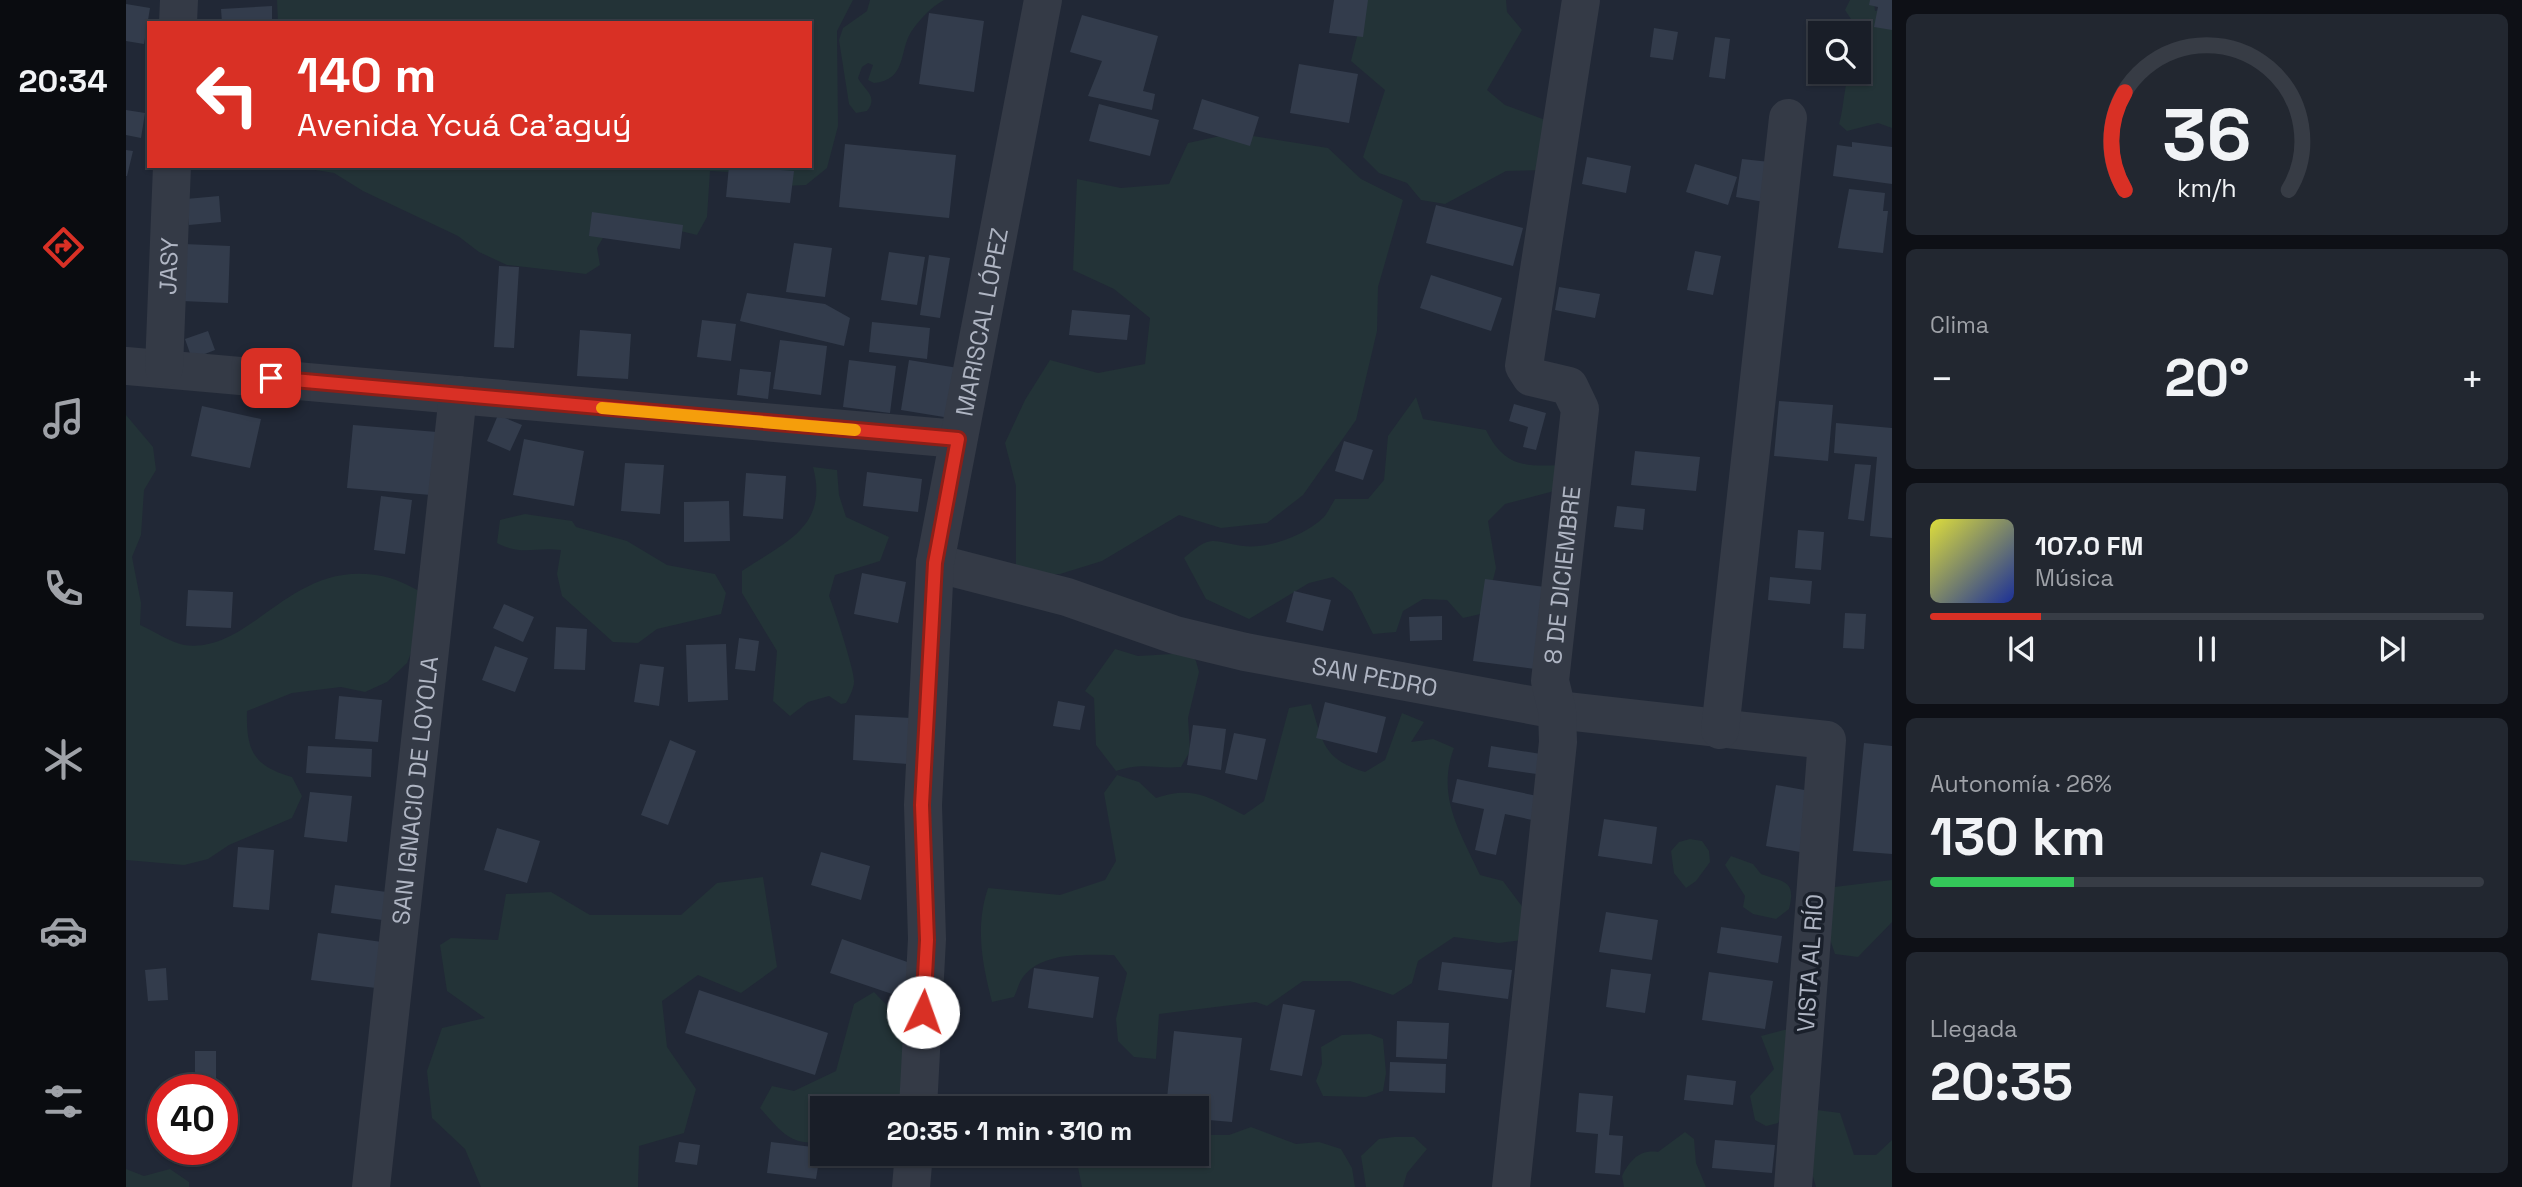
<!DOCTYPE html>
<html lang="es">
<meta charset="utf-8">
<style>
body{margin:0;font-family:"Space Grotesk",sans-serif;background:#222730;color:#f1f3f6;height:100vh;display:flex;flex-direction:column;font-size:26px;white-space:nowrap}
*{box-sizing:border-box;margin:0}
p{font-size:23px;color:#9fa2a8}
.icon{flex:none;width:38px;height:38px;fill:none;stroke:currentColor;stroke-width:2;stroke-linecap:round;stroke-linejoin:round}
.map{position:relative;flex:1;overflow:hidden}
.panel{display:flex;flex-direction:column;gap:14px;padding:14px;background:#0e1016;width:630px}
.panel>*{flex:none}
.top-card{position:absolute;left:21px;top:21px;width:665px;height:147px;border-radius:0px;box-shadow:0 2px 5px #0004,0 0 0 2px #373c45;background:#d93025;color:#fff;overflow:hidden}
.controls{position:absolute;left:1682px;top:21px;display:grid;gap:14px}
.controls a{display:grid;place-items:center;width:63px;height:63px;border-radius:0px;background:#191e28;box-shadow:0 2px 5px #0004,0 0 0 2px #373c45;font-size:35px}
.speed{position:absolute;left:21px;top:1074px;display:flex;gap:14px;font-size:35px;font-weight:700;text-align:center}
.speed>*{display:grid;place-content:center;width:91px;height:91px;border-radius:50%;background:#191e28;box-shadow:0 2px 5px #0004,0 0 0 2px #373c45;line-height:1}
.speed .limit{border:10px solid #d22;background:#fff;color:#111}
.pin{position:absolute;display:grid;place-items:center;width:60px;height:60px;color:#fff;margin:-30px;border-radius:14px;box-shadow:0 4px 10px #0006}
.me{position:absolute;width:77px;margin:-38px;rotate:3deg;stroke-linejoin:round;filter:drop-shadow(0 0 5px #0008)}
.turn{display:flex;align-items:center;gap:24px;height:147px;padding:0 35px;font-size:32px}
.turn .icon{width:91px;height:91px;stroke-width:2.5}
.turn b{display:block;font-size:49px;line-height:60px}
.big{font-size:52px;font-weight:700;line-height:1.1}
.panel .widget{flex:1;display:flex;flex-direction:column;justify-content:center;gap:10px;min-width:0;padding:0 24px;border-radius:10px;background:#222730}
.panel .dial{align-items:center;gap:0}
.dial svg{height:182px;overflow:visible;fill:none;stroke:#373c45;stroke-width:7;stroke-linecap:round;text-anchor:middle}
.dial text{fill:#f1f3f6;stroke:none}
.song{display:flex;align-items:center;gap:21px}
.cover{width:84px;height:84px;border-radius:10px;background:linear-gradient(135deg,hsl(60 70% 55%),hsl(230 70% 35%))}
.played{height:7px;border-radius:4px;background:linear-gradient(90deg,#d93025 20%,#373c45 20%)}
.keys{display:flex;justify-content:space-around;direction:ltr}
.heat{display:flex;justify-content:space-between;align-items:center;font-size:38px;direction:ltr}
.charge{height:10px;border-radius:5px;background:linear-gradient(90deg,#34c759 26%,#373c45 0)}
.trip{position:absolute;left:684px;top:1096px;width:399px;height:70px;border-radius:0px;background:#191e28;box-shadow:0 2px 5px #0004,0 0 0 2px #373c45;font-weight:700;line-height:70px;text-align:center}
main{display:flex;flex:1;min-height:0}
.menu{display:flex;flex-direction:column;width:126px;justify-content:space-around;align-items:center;background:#0a0c10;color:#9fa2a8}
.menu .icon{width:49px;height:49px}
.menu .active{color:#d93025}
.menu b{font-size:32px;color:#f1f3f6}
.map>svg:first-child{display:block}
.green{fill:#233337}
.building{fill:#333c4c}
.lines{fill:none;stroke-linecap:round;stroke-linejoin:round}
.minor{stroke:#343a46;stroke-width:38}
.route-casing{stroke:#8d1f18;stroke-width:18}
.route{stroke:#d93025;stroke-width:12}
.slow{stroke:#f59e0b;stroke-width:12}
.labels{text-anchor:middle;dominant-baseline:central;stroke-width:7;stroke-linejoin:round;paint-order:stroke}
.street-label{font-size:24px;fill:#afb5c3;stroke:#1a202b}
</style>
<main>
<nav class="menu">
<b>20:34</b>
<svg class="icon active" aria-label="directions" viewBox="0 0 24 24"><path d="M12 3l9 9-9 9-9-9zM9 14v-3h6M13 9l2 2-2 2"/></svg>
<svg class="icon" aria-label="music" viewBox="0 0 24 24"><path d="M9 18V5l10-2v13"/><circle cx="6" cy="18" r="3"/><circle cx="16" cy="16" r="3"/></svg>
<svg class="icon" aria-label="phone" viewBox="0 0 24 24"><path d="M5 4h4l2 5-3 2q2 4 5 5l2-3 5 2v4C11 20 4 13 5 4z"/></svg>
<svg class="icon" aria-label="climate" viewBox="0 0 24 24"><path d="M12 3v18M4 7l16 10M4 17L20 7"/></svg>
<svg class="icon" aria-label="car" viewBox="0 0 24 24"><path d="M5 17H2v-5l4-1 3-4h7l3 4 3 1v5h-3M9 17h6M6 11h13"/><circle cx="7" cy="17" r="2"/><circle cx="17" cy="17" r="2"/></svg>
<svg class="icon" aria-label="filters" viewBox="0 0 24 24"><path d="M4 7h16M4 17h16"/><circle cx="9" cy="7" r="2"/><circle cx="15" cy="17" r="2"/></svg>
</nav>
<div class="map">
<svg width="1766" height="1187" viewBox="0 0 1766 1187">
<rect width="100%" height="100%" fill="#212836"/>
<!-- green -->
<path class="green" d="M 151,0 L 727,0 L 711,31 L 712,126 L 701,168 L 680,185 L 635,187 L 604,172 L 584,171 L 581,217 L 571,235 L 517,222 L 484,226 L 471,248 L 474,265 L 460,274 L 381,265 L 353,252 L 332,236 L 237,191 L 208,173 L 165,166 L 684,166 L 684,23 L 152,23 Z
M 744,0 L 818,0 C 805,7 793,20 785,32 C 773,51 781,80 748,83 L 742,80 L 747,65 L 742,63 L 736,67 L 732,78 C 738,90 753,96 741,111 L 730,113 L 723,104 L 713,40 L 717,28 L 741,11 Z
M 1240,0 L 1380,0 L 1381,12 L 1396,30 L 1361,90 L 1379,105 L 1422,121 L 1424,170 L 1380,171 L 1319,204 L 1295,200 L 1281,183 L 1253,173 L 1237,157 L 1259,90 L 1225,61 Z
M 1724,0 L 1748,0 L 1749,11 L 1766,7 L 1766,128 L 1752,123 L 1721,131 L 1713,124 C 1718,108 1718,84 1724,72 L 1732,72 L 1731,28 L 1719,10 Z
M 1108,133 L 1202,148 L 1235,179 L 1277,200 L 1252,287 L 1251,331 L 1230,420 L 1177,495 L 1141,523 L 1095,528 L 1053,515 L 976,561 L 934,574 L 890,575 L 890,486 L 879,443 L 899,400 L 924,360 L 972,373 L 1019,364 L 1024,318 L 988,289 L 947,270 L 951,179 L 995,188 L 1043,184 L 1062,143 Z
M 1290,397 L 1297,419 L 1360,430 C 1382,475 1409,464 1452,465 L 1447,486 L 1379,504 L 1362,521 L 1370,568 L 1359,613 L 1337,618 L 1321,600 L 1297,599 L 1277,611 L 1270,632 L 1247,634 L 1226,592 L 1207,577 L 1183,583 L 1123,619 L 1080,599 L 1058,558 C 1087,533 1085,542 1117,546 C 1143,549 1180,535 1198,517 C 1202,512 1206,504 1209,499 L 1242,499 L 1258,480 L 1262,436 Z
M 0,415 L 27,447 L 30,470 L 18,490 L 15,535 L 6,557 L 15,603 L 14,625 C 28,631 44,642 58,645 C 128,655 166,552 264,578 C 278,582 294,592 307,598 L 281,663 L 261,682 L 239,692 L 215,687 L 166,693 L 121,711 C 120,750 127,766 166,777 L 176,796 L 166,818 L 103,845 L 82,859 L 58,865 L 0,860 Z
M 687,467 L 711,470 L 713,495 L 720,517 L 763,537 L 754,561 L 709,575 L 703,596 C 708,608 729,672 728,682 C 728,688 723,698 720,703 L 715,704 L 703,696 L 682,702 L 664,716 L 647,701 L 651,651 L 616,593 L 616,571 C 659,542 703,527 687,467 Z
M 399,514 L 446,521 L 450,527 L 501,541 L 541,565 L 589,574 L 600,593 L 595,614 L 531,629 L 512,643 L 487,642 L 436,596 L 431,574 L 435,550 C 408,547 396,556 371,543 L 374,520 Z
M 989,649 L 1012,656 L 1063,653 L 1070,661 L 1073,672 L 1062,718 L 1064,751 L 1055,767 C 1028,769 1017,762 990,771 L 970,745 L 968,698 L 959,691 Z
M 1185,704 C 1197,743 1197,759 1239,772 L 1259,760 L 1276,713 L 1298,722 L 1285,742 L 1307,739 L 1328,748 C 1310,796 1334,832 1354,875 L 1377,881 L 1404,917 L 1396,940 L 1373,943 L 1328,937 L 1292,961 L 1286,983 L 1267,995 L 1224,981 L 1177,981 L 1141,1006 L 1130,1002 L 1033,1014 L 1030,1059 L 1008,1057 L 992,1041 L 990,1019 L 1001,973 L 988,955 C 960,955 917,951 897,977 C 893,982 891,991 888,997 L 866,1002 C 856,963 849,927 862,888 L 934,895 L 979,880 L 990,861 L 978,793 L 991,775 L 1013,782 L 1030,798 C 1068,785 1084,798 1118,815 L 1138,801 L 1163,708 Z
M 1564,839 L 1576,841 L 1583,851 L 1584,862 L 1570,881 L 1560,888 L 1548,873 L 1545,851 L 1553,842 Z
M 1605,856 L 1627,864 L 1635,874 C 1656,882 1671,879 1663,909 L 1650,919 L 1627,914 L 1617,907 L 1619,896 L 1599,865 Z
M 637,877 L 651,967 L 615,993 L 572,975 L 536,1001 L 541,1047 L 570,1089 L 558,1133 L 513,1146 L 512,1187 L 355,1187 L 339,1149 L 306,1118 L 301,1071 L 316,1028 L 359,1018 L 321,991 L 314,945 L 325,938 L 372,940 L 380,894 L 425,892 L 464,915 L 555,915 L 591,883 Z
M 1766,880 L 1766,922 L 1732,957 L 1709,954 L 1694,910 L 1700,888 Z
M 748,992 L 781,1026 L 795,1108 L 756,1108 L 755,1103 C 734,1102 718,1108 696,1108 L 696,1141 C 665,1148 653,1129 634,1108 L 646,1086 L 668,1091 L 710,1071 L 728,1004 Z
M 1658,1030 L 1670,1030 L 1657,1112 L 1652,1123 L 1640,1126 L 1629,1120 L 1624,1096 L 1648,1069 L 1635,1036 Z
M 1244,1034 L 1257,1039 L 1260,1073 L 1257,1091 L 1240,1097 L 1197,1096 L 1190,1081 L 1196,1064 L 1195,1047 L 1216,1035 Z
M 1000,1095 L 1024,1108 L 970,1108 L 977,1100 Z
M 1691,1110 L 1714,1113 L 1728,1155 L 1750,1155 L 1766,1140 L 1766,1187 L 1690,1187 L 1672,1124 Z
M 1125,1127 L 1170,1144 L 1193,1142 L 1215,1149 L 1226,1168 L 1229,1187 L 956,1187 L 949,1153 L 1071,1153 L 1071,1135 L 1103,1135 Z
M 1559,1132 L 1568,1139 L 1570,1163 L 1580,1187 L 1498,1187 L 1496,1176 C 1504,1160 1514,1149 1532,1152 Z
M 1268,1137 L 1288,1137 L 1301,1149 L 1281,1173 L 1277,1187 L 1240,1187 L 1235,1156 L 1253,1139 Z
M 0,1169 L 18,1176 L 44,1169 L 63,1182 L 63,1187 L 0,1187 Z"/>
<!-- building -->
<path class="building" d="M 1208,0 L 1242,0 L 1237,37 L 1203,33 Z
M 1744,0 L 1766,0 L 1766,30 L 1748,27 L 1752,7 L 1743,5 Z
M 0,4 L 24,8 L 18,44 L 0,41 Z
M 146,6 L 146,23 L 96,23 L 95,9 Z
M 803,13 L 858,21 L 848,92 L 793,84 Z
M 956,15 L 1032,36 L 1017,91 L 1029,94 L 1026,110 L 962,96 L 976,61 L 944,52 Z
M 1528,28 L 1552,32 L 1547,60 L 1524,57 Z
M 1589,37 L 1604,39 L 1599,79 L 1583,77 Z
M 1173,64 L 1232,74 L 1223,123 L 1164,113 Z
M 1076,99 L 1133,117 L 1124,146 L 1067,129 Z
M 973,104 L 1033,120 L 1024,156 L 963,141 Z
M 0,110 L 19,113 L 15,138 L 0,135 Z
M 1726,142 L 1766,147 L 1766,184 L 1707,176 L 1711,145 L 1726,147 Z
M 719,144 L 830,155 L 823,218 L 713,207 Z
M 0,150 L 7,151 L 1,176 L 0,176 Z
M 1461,157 L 1505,166 L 1500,193 L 1456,184 Z
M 1616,159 L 1644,162 L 1638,202 L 1610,197 Z
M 1569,164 L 1611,177 L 1602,205 L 1560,192 Z
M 603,166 L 668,171 L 664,203 L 600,197 Z
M 1723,189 L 1759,193 L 1757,211 L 1762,211 L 1757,253 L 1712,248 Z
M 93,196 L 95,222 L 63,225 L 60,199 Z
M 1310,205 L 1397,228 L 1387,266 L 1300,243 Z
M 466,212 L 557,225 L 554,249 L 463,236 Z
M 668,243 L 706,248 L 699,297 L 660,292 Z
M 58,244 L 104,246 L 102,303 L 56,301 Z
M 1569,251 L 1595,256 L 1587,295 L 1561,290 Z
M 763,252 L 799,257 L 791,305 L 755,300 Z
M 803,255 L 824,258 L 814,318 L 794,315 Z
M 373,266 L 393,267 L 388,348 L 368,347 Z
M 1305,275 L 1376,298 L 1365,331 L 1294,308 Z
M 1433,287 L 1474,294 L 1469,318 L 1429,310 Z
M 621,293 L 699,304 L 724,318 L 718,346 L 614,321 Z
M 946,310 L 1004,315 L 1001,340 L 943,335 Z
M 576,320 L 610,324 L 605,361 L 571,357 Z
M 746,322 L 804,328 L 801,359 L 743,352 Z
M 454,330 L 505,334 L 502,379 L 451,376 Z
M 82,331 L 89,350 L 66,359 L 59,339 Z
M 654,340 L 701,346 L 695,395 L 647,389 Z
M 723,360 L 770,366 L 764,413 L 717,407 Z
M 783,360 L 832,368 L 824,418 L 775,410 Z
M 614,369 L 645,372 L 642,399 L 611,395 Z
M 1653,401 L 1707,405 L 1702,461 L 1648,456 Z
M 1388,404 L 1420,413 L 1410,450 L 1397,447 L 1402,427 L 1383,421 Z
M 76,406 L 135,419 L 124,468 L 65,456 Z
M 372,415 L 396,425 L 384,451 L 361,441 Z
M 1710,423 L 1766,428 L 1766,538 L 1744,536 L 1751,457 L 1708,453 Z
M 227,425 L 323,433 L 317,496 L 221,488 Z
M 398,439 L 458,451 L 448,506 L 387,495 Z
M 1218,441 L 1247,450 L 1237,480 L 1209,471 Z
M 1509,451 L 1574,457 L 1570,491 L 1505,485 Z
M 499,463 L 538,465 L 534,514 L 495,511 Z
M 1729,464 L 1745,465 L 1738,521 L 1722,519 Z
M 741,472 L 796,479 L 792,512 L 737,506 Z
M 620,473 L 660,476 L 657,519 L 617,516 Z
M 255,496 L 286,500 L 279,554 L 248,550 Z
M 603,501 L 604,541 L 558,542 L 558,502 Z
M 1491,506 L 1519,509 L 1517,530 L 1488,527 Z
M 1672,530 L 1698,532 L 1695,570 L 1669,568 Z
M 736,573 L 780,582 L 772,623 L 728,614 Z
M 1644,577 L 1686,581 L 1684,604 L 1642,600 Z
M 1359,579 L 1427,588 L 1409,669 L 1347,661 Z
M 62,590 L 107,592 L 105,628 L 60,626 Z
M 1168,591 L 1205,600 L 1197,631 L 1160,622 Z
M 378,604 L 408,617 L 397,642 L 367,628 Z
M 1719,613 L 1740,614 L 1738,649 L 1717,648 Z
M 1316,616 L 1316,640 L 1284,641 L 1283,617 Z
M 430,627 L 461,629 L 459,670 L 428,669 Z
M 613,638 L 633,641 L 629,671 L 609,669 Z
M 600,644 L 602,700 L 562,702 L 560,645 Z
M 369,646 L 402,658 L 389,692 L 356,680 Z
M 514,664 L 538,667 L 533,706 L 508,702 Z
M 213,696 L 256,700 L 252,742 L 209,739 Z
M 932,701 L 959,706 L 954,730 L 927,726 Z
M 1199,702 L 1260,717 L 1251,753 L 1190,738 Z
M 729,715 L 785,718 L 782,764 L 727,760 Z
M 1067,725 L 1100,729 L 1095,770 L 1061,765 Z
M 1108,733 L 1140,739 L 1131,780 L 1099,773 Z
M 544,740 L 570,751 L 542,825 L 515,815 Z
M 1738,743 L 1766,746 L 1766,854 L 1727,851 Z
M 182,746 L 246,749 L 245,777 L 180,773 Z
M 1365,746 L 1421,755 L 1418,775 L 1362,767 Z
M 1331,779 L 1416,797 L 1411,821 L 1379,814 L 1370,855 L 1349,850 L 1358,809 L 1326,802 Z
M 1650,785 L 1684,791 L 1674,852 L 1640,846 Z
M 184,792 L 226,796 L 221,842 L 178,837 Z
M 1478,819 L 1531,827 L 1526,864 L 1472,856 Z
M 371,828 L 414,841 L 401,883 L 358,870 Z
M 112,847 L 148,850 L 143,910 L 107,907 Z
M 695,852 L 744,866 L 735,900 L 685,885 Z
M 209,885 L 268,893 L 264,921 L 205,913 Z
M 1480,912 L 1532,920 L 1526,960 L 1473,952 Z
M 1595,927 L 1656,936 L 1652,963 L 1591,953 Z
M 192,933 L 256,942 L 250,988 L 185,980 Z
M 716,939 L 787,964 L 775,997 L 704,973 Z
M 1316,962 L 1386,970 L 1382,999 L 1312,990 Z
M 40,968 L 42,1000 L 22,1001 L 19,970 Z
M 908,968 L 973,977 L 967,1018 L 902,1008 Z
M 1485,969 L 1525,974 L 1519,1013 L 1480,1007 Z
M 1583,972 L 1647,981 L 1639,1029 L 1576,1020 Z
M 573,990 L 702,1033 L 689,1075 L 559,1033 Z
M 1157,1004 L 1189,1010 L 1176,1076 L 1144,1070 Z
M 1271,1021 L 1323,1023 L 1321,1059 L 1270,1057 Z
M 1048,1031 L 1116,1038 L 1106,1122 L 1071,1119 L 1071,1108 L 1040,1108 Z
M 69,1051 L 90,1051 L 90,1081 L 69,1081 Z
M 1264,1062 L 1320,1064 L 1319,1093 L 1263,1091 Z
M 1561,1075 L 1610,1081 L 1607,1105 L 1558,1100 Z
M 1453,1093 L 1487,1096 L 1483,1135 L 1497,1136 L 1494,1175 L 1469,1173 L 1472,1134 L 1450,1132 Z
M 850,1097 L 929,1106 L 929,1108 L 849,1108 Z
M 1589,1140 L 1649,1145 L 1646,1173 L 1586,1168 Z
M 553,1142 L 574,1145 L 571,1165 L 549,1162 Z
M 645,1142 L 695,1148 L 690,1179 L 641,1173 Z"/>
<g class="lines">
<!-- minor -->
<g class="minor">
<path d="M 52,23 L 53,0"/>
<path d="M 0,366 L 832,439"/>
<path id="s1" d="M 38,368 L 46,166"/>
<path id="s2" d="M 809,563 L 941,597 L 1049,635 L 1119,652 L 1431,710 L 1701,740 L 1667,1187"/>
<path d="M 1594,730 L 1662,118"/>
<path id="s3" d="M 792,1108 L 801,939 L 797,805 L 809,563 L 917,0"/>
<path id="s4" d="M 245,1187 L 332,395"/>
<path d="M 785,1187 L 788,1153"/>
<path id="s5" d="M 1385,1187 L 1432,742 L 1431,710 L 1424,681 L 1454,409 L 1443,386 L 1405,377 L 1398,366 L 1455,0"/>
</g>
</g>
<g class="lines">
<!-- route casing -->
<g class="route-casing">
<path id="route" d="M 145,378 L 832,439 L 809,563 L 796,805 L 801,940 L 797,1012"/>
</g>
<!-- route -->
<use href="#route" class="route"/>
<!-- slow -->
<path class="slow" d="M 476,408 L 729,430"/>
</g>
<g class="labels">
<!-- street labels -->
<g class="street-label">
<text stroke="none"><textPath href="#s1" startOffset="102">JASY</textPath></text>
<text stroke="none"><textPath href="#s3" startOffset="791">MARISCAL LÓPEZ</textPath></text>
<text stroke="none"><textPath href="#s5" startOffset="616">8 DE DICIEMBRE</textPath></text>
<text stroke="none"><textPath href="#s2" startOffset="455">SAN PEDRO</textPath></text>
<text stroke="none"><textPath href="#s4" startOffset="399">SAN IGNACIO DE LOYOLA</textPath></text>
<text transform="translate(1684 963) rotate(-86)">VISTA AL RÍO</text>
</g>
</g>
</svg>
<div class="controls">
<a><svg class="icon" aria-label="search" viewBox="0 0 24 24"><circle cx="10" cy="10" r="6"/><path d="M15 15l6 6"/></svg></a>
</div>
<div class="speed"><div class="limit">40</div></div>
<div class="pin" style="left:145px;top:378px;background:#d93025"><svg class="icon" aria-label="arrive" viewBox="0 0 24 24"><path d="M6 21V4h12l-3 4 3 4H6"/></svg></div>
<svg class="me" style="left:797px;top:1012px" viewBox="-20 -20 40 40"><circle r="19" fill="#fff"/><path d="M0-13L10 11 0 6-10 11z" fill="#d93025"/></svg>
<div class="trip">20:35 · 1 min · 310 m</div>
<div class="top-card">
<div class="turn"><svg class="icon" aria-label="left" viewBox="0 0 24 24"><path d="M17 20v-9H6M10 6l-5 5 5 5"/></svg><div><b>140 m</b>Avenida Ycuá Ca'aguý</div></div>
</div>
</div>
<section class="panel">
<div class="widget dial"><svg viewBox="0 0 100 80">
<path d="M14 69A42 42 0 1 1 86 69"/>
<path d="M14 69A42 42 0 0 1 14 26" stroke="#d93025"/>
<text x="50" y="56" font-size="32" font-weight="700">36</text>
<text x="50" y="72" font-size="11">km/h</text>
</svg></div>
<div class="widget"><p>Clima</p>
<div class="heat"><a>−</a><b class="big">20°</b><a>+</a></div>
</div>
<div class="widget">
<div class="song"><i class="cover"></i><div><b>107.0 FM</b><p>Música</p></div></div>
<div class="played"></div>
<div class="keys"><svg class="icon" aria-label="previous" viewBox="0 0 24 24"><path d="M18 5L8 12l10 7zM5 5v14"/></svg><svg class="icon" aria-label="pause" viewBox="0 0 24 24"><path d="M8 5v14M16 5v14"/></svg><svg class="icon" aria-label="next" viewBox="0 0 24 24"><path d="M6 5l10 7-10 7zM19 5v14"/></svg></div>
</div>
<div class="widget"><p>Autonomía · 26%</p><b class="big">130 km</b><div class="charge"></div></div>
<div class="widget"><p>Llegada</p><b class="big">20:35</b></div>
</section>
</main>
